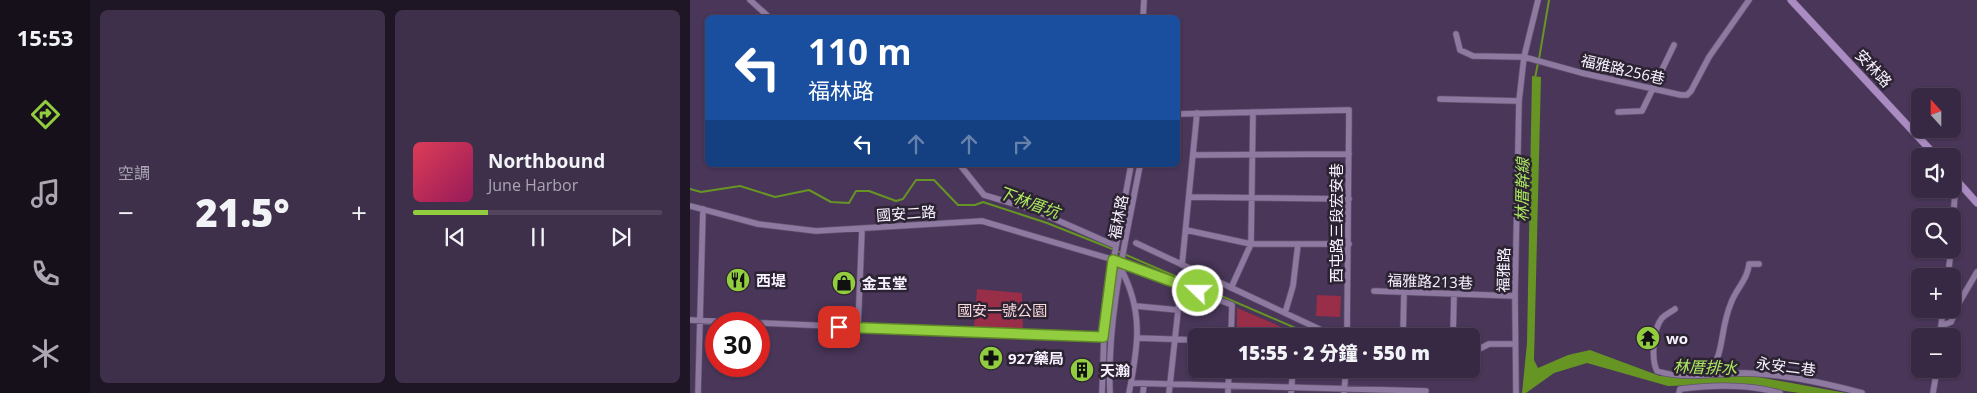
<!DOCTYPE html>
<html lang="zh-TW">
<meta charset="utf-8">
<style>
body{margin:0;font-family:"Open Sans","Noto Sans TC",sans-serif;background:#3e304a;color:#f1f3f6;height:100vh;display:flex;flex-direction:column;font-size:19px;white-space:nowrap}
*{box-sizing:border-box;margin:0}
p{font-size:16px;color:#aaa6b2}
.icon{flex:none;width:28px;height:28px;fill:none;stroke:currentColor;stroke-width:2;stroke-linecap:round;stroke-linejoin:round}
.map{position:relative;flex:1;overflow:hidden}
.drawer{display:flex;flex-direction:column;gap:10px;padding:10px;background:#1e1625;width:600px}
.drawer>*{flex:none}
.hud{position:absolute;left:15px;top:15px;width:475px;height:152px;border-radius:8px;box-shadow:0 1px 4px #0004,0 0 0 1px #51445c;background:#1a4fa0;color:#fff;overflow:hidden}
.needle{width:32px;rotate:339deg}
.tools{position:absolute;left:1221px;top:88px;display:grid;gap:10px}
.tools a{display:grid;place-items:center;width:50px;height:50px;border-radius:8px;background:#372843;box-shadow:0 1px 4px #0004,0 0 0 1px #51445c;font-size:25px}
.speed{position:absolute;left:15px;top:312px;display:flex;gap:10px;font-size:25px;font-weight:700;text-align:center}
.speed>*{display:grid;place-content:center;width:65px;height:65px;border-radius:50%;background:#372843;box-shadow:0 1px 4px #0004,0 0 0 1px #51445c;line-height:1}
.speed .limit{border:8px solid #d22;background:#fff;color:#111}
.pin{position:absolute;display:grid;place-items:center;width:42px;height:42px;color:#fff;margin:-21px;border-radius:10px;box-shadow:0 2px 8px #0006}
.me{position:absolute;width:55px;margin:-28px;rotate:292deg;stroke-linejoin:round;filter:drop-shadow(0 0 4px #0008)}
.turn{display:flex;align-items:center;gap:18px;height:105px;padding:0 20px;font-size:22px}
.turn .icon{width:65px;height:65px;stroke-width:2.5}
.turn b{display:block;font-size:35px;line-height:42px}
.lanes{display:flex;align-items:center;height:48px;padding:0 20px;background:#0003;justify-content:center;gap:25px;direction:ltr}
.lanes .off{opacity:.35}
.big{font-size:38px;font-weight:800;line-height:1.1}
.drawer .card{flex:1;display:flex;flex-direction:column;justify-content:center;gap:8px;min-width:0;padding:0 18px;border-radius:8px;background:#3e304a}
.song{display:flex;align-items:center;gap:15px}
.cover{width:60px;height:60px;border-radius:8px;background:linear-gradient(135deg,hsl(350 70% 55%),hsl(330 70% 35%))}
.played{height:5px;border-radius:2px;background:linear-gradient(90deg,#92cd3f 30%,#51445c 30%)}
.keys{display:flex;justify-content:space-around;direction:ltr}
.heat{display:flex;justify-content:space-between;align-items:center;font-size:28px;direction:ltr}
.drawer .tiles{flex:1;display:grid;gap:10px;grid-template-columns:repeat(2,1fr)}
.trip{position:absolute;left:498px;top:328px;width:292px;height:50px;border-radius:8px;background:#372843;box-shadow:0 1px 4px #0004,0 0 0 1px #51445c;font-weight:800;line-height:50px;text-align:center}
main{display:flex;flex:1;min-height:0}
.menu{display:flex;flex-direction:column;width:90px;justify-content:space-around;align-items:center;background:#16101b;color:#aaa6b2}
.menu .icon{width:35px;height:35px}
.menu .active{color:#92cd3f}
.menu b{font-size:22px;color:#f1f3f6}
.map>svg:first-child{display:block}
.green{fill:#992e49}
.water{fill:#679523}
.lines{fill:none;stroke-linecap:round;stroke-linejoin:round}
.stream{stroke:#679523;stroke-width:2}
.minor-casing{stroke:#63536f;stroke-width:7}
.major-casing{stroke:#63536f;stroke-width:8}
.minor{stroke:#8e79a0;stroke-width:5.5}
.major{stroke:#aa8cc3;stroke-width:7}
.route-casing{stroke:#5f8529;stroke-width:12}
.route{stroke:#92cd3f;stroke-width:9}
.labels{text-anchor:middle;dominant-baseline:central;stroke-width:5;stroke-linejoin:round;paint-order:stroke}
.street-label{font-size:15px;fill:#f8f1ff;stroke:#2b2232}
.poi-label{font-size:15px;font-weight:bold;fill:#f8f1ff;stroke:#2b2232;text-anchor:start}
.park-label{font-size:15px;fill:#f9dadd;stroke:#2b2232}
.water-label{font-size:16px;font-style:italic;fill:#adea60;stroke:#2b2232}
</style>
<main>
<nav class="menu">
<b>15:53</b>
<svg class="icon active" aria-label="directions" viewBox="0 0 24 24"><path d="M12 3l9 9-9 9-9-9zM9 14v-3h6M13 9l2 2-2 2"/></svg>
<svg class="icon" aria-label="music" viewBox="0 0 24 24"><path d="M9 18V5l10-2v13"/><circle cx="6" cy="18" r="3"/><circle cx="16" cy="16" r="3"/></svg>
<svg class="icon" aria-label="phone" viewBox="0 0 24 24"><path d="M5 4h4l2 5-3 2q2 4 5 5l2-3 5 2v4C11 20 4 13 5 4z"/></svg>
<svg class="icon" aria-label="climate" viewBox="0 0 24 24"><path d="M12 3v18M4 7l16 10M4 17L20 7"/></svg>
</nav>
<section class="drawer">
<div class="tiles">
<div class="card"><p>空調</p>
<div class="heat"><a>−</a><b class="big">21.5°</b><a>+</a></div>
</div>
<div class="card">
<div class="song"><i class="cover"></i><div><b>Northbound</b><p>June Harbor</p></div></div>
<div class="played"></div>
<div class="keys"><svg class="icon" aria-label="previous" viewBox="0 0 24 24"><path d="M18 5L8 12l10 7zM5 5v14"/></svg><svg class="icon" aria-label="pause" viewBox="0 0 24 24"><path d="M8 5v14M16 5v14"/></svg><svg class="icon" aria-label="next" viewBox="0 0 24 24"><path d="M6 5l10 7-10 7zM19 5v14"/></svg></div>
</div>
</div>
</section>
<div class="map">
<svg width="1287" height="393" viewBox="0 0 1287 393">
<rect width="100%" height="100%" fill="#493659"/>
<!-- green -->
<path class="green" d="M 287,289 L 332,293 L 333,330 L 284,327 Z
M 627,295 L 651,296 L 650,317 L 626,316 Z
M 547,308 L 613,336 L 547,336 Z"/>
<!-- water -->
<path class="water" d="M 842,76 L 851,77 L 844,360 L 848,368 L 878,355 L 900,350 L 970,376 L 1058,375 L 1156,393 L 1110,393 L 1042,384 L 978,386 L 897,363 L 864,373 L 836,393 L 832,393 L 837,343 Z"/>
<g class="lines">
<!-- stream -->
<path class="stream" d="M 849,59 L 859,0
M 845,78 L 848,63
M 0,189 L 11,192 L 50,186 L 85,197 L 119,190 L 141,202 L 159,203 L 166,191 L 179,191 L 206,201 L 213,199 L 226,180 L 244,180 L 268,205 L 285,205 L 293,202 L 357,223 L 420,248 L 624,336
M 652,369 L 653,376"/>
<!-- minor casing -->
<g class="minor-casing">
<path id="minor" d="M 60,0 L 80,18
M 453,18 L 454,0
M 766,34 L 770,50 L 783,56 L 834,57 L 892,73 L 991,95 L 997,95 L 1001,91 L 1019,57 L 1059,0
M 750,99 L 829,101
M 928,112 L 952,111 L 984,45
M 488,114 L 659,110 L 657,336
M 503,155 L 659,154
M 270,165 L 294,195 L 344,210 L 426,246
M 499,197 L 659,199
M 0,206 L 68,224 L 126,231 L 292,221 L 431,262 L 542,305 L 541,336
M 496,230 L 561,244 L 659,244
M 1262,235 L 1266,179
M 446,243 L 644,336
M 492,265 L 507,113
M 431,269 C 454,312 448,347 439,393
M 1258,276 L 1261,249
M 541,288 L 561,244 L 563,112
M 684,291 L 825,296
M 446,306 L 488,310
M 985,309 C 981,312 976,314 972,318 C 963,329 961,359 967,371 C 994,380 1027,373 1055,373 C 1093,374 1135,383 1172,393
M 595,313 L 603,286 L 608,244
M 0,320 L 420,338
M 1251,326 L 1261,322 L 1270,301 L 1287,272
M 168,328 L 172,229
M 713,336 L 714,292
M 763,336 L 764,295
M 1250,336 L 1253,309
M 447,338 L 506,340
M 781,349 L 789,349 L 799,344 L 825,344
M 1020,374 C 1035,349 1030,329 1041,303 C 1046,289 1058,279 1059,264 L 1069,264
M 441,383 L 736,391
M 8,393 L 13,209
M 412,393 L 415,306 L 441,165
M 420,393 C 417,316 436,240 450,165
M 453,393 L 454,384
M 479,393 L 491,284
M 538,393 L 539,369
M 601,393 L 603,369
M 654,393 L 656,369
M 826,393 L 825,296 L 829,101 L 834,57 L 848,0
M 989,393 L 990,389 C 1022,385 1059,384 1090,393
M 1243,393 L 1247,369"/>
</g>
<!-- major casing -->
<g class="major-casing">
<path id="major" d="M 1101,0 L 1246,156
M 1262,175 L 1287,203"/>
</g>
<!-- minor -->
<use href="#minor" class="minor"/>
<!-- major -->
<use href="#major" class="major"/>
</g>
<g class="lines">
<!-- route casing -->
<g class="route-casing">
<path id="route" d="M 149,327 L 413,337 L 423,260 L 508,291"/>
</g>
<!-- route -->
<use href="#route" class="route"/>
</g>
<!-- icons -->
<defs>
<g id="restaurant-disc" transform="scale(1.25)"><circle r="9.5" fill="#92cd3f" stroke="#2b2232"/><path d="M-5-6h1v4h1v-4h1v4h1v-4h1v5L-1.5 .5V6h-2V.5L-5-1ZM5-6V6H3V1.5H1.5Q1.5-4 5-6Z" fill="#111"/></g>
<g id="shop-disc" transform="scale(1.25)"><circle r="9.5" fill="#92cd3f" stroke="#2b2232"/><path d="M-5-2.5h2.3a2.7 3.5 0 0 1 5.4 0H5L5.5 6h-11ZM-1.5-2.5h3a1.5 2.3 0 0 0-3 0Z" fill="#111"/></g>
<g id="temple-disc" transform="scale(1.25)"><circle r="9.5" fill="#92cd3f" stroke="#2b2232"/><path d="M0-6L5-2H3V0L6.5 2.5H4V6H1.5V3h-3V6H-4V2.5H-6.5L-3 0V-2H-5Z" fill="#111"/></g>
<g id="pharmacy-disc" transform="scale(1.25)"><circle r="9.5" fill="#92cd3f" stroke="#2b2232"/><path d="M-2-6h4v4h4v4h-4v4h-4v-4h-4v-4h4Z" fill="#111"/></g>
<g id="building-disc" transform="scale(1.25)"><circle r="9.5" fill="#92cd3f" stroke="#2b2232"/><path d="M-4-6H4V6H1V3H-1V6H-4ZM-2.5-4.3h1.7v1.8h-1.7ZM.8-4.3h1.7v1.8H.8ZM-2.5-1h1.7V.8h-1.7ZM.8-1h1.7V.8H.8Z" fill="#111"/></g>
</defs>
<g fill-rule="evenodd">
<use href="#restaurant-disc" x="48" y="280"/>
<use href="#shop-disc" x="154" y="283"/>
<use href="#temple-disc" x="958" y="338"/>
<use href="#pharmacy-disc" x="301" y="358"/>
<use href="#building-disc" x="392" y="370"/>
</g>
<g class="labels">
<!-- street labels -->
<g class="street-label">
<text transform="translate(1184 68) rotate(47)">安林路</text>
<text transform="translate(933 69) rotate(13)">福雅路256巷</text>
<text transform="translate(216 213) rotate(-4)">國安二路</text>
<text transform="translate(428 217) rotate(-79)">福林路</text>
<text transform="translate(646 223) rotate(-90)">西屯路三段宏安巷</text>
<text transform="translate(813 270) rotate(-89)">福雅路</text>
<text transform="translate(740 281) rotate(2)">福雅路213巷</text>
<text transform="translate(1096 366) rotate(7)">永安二巷</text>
</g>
<!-- poi labels -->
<g class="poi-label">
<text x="66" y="280">西堤</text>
<text x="172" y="283">金玉堂</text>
<text x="976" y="338">wo</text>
<text x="318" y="358">927藥局</text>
<text x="410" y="370">天瀚</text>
</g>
<!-- park labels -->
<g class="park-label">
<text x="312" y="310">國安一號公園</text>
</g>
<!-- water labels -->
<g class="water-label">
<text transform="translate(832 190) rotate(-89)">林厝幹線</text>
<text transform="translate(339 202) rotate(20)">下林厝坑</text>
<text transform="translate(1015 367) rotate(2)">林厝排水</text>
</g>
</g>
</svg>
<div class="tools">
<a><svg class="needle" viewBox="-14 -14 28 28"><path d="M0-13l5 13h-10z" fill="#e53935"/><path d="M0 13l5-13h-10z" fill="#aaa6b2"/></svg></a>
<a><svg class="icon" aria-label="sound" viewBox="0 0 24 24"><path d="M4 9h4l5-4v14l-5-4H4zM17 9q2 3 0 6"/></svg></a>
<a><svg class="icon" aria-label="search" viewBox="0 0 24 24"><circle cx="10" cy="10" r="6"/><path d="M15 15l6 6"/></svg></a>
<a>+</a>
<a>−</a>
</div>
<div class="speed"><div class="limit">30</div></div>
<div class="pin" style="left:149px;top:327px;background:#d93025"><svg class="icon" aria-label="arrive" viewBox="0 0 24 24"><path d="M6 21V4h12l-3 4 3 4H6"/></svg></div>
<svg class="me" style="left:508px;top:291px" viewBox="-20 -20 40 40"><circle r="17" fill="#92cd3f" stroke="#fff" stroke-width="3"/><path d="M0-11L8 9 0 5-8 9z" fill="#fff"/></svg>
<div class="trip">15:55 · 2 分鐘 · 550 m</div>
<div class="hud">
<div class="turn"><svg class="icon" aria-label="left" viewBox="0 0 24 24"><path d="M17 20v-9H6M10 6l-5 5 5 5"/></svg><div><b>110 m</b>福林路</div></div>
<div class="lanes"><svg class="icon" aria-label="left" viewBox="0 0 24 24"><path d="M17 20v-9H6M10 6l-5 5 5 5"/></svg><svg class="icon off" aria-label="ahead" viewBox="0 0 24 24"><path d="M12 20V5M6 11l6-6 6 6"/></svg><svg class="icon off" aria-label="ahead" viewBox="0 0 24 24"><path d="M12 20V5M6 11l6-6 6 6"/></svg><svg class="icon off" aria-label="right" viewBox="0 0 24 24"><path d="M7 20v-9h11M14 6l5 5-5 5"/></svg></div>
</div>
</div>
</main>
